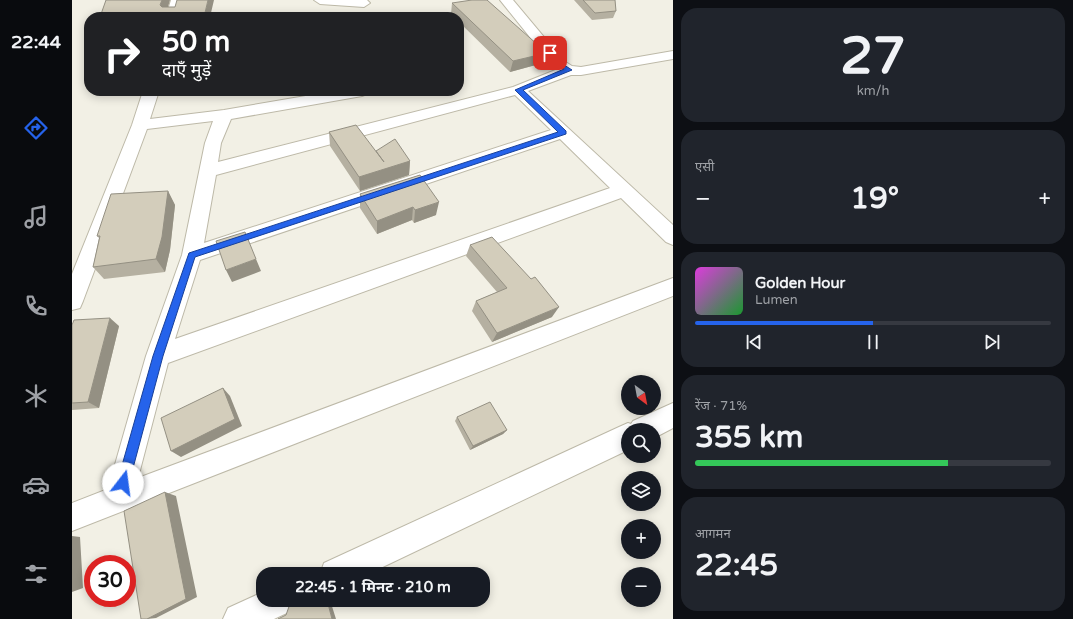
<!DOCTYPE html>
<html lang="hi">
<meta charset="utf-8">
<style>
body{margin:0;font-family:"Varela Round","Noto Sans Devanagari",sans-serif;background:#20242c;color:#f1f3f6;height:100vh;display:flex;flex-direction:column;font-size:15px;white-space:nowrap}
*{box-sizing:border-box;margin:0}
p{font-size:13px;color:#9ea1a6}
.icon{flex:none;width:22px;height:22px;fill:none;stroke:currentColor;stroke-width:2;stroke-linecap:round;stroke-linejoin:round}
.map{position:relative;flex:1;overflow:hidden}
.drawer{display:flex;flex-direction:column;gap:8px;padding:8px;background:#0d0f14;width:400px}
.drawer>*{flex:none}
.guide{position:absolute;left:12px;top:12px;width:380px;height:84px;border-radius:16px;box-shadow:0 2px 10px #0003;background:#202124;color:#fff;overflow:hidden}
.needle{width:26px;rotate:148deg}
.fabs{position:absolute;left:549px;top:375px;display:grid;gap:8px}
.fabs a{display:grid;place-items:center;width:40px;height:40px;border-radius:50%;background:#171b24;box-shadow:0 2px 10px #0003;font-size:20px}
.speed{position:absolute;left:12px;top:555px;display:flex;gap:8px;font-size:20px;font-weight:700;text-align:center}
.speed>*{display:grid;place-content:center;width:52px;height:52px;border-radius:50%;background:#171b24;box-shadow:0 2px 10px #0003;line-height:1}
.speed .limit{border:6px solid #d22;background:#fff;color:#111}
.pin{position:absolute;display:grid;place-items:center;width:34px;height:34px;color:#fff;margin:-17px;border-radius:8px;box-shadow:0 2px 6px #0006}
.me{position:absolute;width:44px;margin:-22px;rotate:15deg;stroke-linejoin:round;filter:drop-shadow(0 0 3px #0008)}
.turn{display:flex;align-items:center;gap:14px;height:84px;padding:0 12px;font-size:18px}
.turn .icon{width:52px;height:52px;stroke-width:2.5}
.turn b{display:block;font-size:28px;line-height:34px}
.big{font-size:30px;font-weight:700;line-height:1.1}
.drawer .tile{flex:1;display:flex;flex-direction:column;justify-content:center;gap:6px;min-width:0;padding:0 14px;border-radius:16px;background:#20242c}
.drawer .dial{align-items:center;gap:0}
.dial b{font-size:52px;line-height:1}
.song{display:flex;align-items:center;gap:12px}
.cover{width:48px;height:48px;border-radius:6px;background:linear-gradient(135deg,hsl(300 70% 55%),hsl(130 70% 35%))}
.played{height:4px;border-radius:2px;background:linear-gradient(90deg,#2563eb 50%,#363941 50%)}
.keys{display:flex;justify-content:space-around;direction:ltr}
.heat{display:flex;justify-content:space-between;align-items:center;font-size:22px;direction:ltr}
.charge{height:6px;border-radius:3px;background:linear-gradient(90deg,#34c759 71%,#363941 0)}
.trip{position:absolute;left:184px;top:567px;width:234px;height:40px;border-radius:16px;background:#171b24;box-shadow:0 2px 10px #0003;font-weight:700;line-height:40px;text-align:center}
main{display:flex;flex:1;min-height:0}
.menu{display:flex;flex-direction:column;width:72px;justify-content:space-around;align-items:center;background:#090b0e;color:#9ea1a6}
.menu .icon{width:28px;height:28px}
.menu .active{color:#2563eb}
.menu b{font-size:18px;color:#f1f3f6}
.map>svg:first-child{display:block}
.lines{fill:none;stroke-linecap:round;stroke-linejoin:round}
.minor-casing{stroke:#bdb9a8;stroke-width:2}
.minor{fill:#fff;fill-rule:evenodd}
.wall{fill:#b5b0a1}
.shaded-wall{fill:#949083}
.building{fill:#d3cdbb;stroke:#949083}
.route{fill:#2563eb;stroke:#184099}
</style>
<main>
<nav class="menu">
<b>22:44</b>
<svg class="icon active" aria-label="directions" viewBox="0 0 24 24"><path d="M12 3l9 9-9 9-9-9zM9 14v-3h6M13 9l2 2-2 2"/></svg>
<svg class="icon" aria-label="music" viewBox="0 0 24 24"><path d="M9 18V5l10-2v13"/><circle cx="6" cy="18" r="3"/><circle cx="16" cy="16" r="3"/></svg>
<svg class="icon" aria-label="phone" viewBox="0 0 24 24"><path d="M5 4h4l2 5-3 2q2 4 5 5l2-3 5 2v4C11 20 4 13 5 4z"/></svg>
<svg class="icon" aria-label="climate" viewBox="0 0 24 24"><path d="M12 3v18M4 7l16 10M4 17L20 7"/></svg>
<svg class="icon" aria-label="car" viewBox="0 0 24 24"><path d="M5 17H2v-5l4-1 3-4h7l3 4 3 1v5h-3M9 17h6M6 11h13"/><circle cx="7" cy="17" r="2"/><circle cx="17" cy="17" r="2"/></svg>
<svg class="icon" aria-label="filters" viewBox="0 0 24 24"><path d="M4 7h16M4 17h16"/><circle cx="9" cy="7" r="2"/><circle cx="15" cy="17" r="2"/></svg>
</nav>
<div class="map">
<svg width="601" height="619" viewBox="0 0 601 619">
<rect width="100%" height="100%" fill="#f2f0e5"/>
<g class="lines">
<!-- minor casing -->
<g class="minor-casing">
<path id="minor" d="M 99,0 L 111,0 L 106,17 L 94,17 Z
M 242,0 L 295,0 L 298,3 L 292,7 L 248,4 Z
M 428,0 L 441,0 L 492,61 L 500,66 L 509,67 L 601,51 L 601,59 L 509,75 L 499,75 L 456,91 L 601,225 L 601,245 L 594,242 L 549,198 L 96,363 L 66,478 L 601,278 L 601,296 L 0,531 L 0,503 L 36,489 L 74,356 L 110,255 L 133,143 L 141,121 L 75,129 L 11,301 L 8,308 L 0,310 L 0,274 L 60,125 L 71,91 L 87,91 L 78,119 L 152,110 L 263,91 L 298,91 L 295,94 L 290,96 L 159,119 L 149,143 L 146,162 L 441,87 L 486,69 L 482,67 ZM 443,95 L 479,130 L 132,243 L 144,175 ZM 488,139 L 538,188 L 103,339 L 128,260 Z
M 601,403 L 601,428 L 582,438 L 582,430 L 556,430 L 556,450 L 296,574 L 248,574 L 252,563 L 547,427 L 556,423 L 559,424 L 561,421 Z
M 191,592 L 191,600 L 223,600 L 219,611 L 202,619 L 151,619 L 156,608 Z"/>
</g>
<!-- minor -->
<use href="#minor" class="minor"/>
</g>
<!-- wall -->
<path class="wall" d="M 502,0 L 543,0 L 544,11 L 541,18 L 520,20 Z
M 380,3 L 471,63 L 438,72 L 387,22 L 387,17 L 382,17 L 379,14 Z
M 257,132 L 304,152 L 304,151 L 338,161 L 337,175 L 288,191 L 258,146 Z
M 348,175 L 364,215 L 342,223 L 340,220 L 305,234 L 288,208 L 288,194 Z
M 96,191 L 103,205 L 98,250 L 93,272 L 32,279 L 21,267 L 27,238 L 25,236 Z
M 398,245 L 480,317 L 420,342 L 400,311 L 404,301 L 425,292 L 394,256 Z
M 0,325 L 47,326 L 27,408 L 0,410 Z
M 385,417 L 435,430 L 431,434 L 398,450 L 383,421 Z"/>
<!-- shaded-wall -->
<path class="shaded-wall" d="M 90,0 L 98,0 L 93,17 L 88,5 Z
M 136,0 L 142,0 L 138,17 L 132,17 Z
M 475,53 L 471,63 L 438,72 L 441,61 Z
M 338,161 L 337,175 L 288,191 L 287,177 Z
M 96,191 L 103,205 L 98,250 L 93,272 L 84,259 Z
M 367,202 L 364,215 L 342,223 L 343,210 Z
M 341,207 L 340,220 L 305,234 L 305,221 Z
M 184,259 L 189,271 L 160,282 L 154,270 Z
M 487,307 L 480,317 L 420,342 L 425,333 Z
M 38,318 L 47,326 L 27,408 L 16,402 Z
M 151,388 L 158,396 L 170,426 L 109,457 L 99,451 Z
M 435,430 L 431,434 L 398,450 L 401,446 Z
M 93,492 L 104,496 L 125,597 L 84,618 L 75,619 Z
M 0,536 L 8,537 L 11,588 L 0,592 Z
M 255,600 L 258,600 L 264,619 L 260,619 Z"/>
<!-- building -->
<path class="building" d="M 34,0 L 90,0 L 88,5 L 90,7 L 103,7 L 105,0 L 136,0 L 132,17 L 28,17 Z
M 400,0 L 415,0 L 475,53 L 441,61 L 380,3 Z
M 511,0 L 543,0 L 544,11 L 523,13 Z
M 284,125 L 312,162 L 304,151 L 323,139 L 338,161 L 287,177 L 257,132 Z
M 348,175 L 367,202 L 343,210 L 341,207 L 305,221 L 288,194 Z
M 96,191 L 90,237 L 84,259 L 21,267 L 28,236 L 25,236 L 39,194 Z
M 173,232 L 184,259 L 154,270 L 144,241 Z
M 420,237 L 459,279 L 463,277 L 487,307 L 425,333 L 404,301 L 435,288 L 398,245 Z
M 38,318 L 16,402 L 0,403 L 0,325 L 2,320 Z
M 151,388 L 163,419 L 99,451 L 89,418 Z
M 418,402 L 435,430 L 401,446 L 385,417 Z
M 93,492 L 114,599 L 75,619 L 69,619 L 52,511 Z
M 222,600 L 255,600 L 260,619 L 206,619 L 214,615 L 219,601 Z"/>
<!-- route -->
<path class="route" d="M 476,52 L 480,52 L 489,63 L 500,70 L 451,90 L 494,131 L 494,134 L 123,257 L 91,356 L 57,483 L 55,487 L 51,489 L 47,487 L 45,483 L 81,356 L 117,253 L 486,132 L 443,90 L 492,69 L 485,65 Z"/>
</svg>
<div class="fabs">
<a><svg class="needle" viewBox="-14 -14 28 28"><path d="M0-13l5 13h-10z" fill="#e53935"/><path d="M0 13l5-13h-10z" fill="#9ea1a6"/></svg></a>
<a><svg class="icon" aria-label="search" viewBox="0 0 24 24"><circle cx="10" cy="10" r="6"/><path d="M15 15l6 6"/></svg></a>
<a><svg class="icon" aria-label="layers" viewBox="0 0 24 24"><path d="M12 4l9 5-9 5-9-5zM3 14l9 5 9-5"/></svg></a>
<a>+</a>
<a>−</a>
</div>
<div class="speed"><div class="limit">30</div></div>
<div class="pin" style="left:478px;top:53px;background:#d93025"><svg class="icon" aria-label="arrive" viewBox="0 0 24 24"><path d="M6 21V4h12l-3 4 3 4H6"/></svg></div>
<svg class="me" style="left:51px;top:483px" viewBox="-20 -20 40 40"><circle r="19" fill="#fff"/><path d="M0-13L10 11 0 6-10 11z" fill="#2563eb"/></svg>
<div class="trip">22:45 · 1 मिनट · 210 m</div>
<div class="guide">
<div class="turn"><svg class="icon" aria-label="right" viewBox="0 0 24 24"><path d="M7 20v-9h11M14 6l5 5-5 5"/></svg><div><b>50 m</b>दाएँ मुड़ें</div></div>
</div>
</div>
<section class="drawer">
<div class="tile dial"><b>27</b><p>km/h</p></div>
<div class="tile"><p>एसी</p>
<div class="heat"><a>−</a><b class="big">19°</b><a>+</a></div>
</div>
<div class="tile">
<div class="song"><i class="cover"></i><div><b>Golden Hour</b><p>Lumen</p></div></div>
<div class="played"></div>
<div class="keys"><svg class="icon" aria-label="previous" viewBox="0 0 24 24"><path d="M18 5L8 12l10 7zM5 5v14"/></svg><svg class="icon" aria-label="pause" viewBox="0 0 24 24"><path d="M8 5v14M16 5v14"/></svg><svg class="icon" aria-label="next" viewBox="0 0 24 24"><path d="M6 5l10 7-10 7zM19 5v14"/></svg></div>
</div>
<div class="tile"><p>रेंज · 71%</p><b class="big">355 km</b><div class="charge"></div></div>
<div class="tile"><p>आगमन</p><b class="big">22:45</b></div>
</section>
</main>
